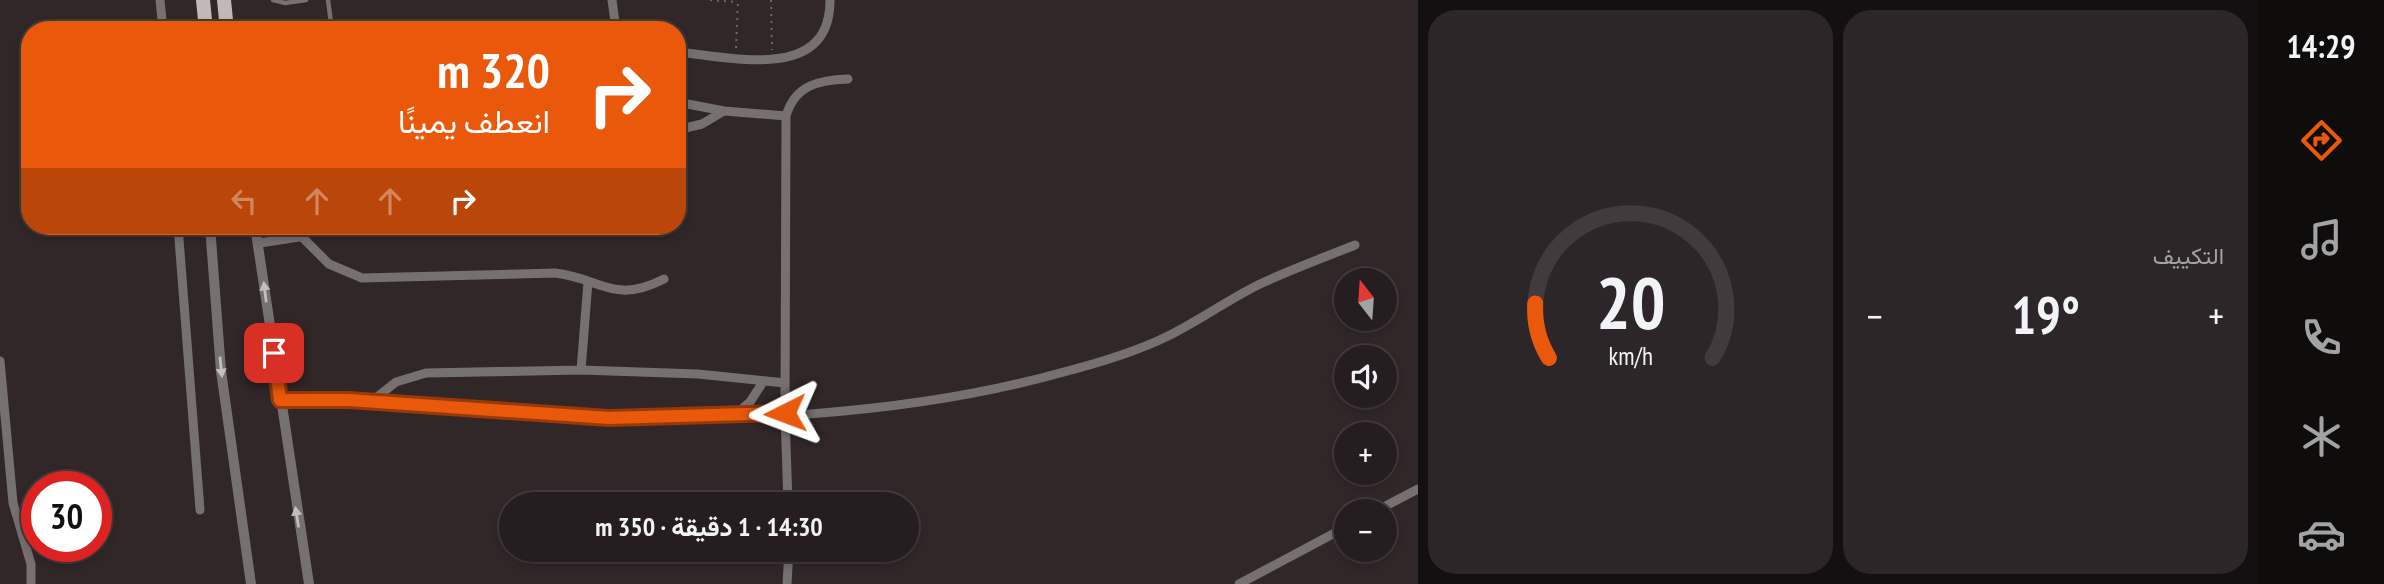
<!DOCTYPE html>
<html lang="ar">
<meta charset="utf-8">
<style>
body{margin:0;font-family:"PT Sans Narrow",Vazirmatn,sans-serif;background:#2d2628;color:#f1f3f6;direction:rtl;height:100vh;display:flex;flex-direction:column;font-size:26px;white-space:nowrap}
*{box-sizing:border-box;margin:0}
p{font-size:23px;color:#a3a2a4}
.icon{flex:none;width:38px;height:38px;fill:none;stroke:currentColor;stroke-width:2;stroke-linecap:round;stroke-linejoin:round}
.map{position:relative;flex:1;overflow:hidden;direction:ltr}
.drawer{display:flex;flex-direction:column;gap:10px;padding:10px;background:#141011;width:840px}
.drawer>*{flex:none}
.guide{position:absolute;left:21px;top:21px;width:665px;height:214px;border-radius:28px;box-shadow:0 4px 10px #0003,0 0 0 2px #423b3d;direction:rtl;background:#ea580c;color:#fff;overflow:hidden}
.needle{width:46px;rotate:343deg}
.controls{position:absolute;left:1334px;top:268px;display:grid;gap:14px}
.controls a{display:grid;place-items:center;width:63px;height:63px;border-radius:50%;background:#251d1f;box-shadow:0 4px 10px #0003,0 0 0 2px #423b3d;font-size:35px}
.speed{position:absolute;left:21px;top:471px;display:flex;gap:14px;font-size:35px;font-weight:700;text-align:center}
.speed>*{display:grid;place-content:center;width:91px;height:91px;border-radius:50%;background:#251d1f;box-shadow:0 4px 10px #0003,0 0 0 2px #423b3d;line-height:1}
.speed .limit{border:10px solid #d22;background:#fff;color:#111}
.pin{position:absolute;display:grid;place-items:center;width:60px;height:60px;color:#fff;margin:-30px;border-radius:14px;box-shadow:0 4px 10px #0006}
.me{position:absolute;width:77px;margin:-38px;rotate:267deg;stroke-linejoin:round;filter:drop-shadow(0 0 5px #0008)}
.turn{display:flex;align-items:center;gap:24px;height:147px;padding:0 21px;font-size:32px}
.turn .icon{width:91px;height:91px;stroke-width:2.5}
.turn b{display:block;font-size:49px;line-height:60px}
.lanes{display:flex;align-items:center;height:66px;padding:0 21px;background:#0003;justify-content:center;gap:35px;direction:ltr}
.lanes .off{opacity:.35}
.big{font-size:52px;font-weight:700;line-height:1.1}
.drawer .widget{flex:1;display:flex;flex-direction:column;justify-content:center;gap:10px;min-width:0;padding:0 24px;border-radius:28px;background:#2d2628}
.drawer .dial{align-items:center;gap:0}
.dial svg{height:182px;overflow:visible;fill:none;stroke:#423b3d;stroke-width:7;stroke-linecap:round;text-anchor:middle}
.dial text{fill:#f1f3f6;stroke:none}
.heat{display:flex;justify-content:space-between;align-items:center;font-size:38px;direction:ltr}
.drawer .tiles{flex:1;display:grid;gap:10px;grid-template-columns:repeat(2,1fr)}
.trip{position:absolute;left:499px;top:492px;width:420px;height:70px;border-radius:35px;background:#251d1f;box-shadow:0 4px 10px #0003,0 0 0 2px #423b3d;font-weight:700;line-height:70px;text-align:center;direction:rtl}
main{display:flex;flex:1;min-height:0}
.tab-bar{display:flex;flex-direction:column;width:126px;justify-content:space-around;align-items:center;background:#0f0c0c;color:#a3a2a4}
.tab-bar .icon{width:49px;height:49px}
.tab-bar .active{color:#ea580c}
.tab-bar b{font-size:32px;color:#f1f3f6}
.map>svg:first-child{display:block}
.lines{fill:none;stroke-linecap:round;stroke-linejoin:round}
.path{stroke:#6f6668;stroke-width:2;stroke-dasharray:2 5;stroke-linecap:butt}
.service{stroke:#767071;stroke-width:4.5}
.minor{stroke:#767071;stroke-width:9}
.tertiary{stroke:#767071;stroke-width:10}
.primary{stroke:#c2b7b9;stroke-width:14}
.oneway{fill:#c5bebf}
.route-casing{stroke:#983908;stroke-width:18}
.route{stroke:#ea580c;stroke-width:12}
</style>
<main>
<nav class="tab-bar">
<b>14:29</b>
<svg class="icon active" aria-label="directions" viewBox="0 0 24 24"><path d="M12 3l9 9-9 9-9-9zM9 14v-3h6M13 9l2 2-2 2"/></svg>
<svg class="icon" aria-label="music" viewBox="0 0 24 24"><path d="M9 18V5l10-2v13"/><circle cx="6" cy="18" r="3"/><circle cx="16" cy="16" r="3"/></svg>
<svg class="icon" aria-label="phone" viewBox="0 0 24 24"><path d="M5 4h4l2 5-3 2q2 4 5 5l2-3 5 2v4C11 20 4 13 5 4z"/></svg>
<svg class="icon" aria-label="climate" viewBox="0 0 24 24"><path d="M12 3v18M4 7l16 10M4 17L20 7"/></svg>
<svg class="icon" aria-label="car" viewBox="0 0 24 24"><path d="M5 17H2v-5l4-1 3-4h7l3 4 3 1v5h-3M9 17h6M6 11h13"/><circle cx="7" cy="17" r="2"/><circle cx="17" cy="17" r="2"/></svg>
</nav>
<section class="drawer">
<div class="tiles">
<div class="widget"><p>التكييف</p>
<div class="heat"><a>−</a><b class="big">19°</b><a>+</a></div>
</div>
<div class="widget dial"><svg viewBox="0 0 100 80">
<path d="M14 69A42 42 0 1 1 86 69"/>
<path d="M14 69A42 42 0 0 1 8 45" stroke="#ea580c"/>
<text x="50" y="56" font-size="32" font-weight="700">20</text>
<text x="50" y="72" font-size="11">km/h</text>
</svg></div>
</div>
</section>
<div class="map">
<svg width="1418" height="584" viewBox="0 0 1418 584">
<rect width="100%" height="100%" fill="#312729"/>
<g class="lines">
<!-- path -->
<path class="path" d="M 710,0 L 737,2
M 771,0 L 772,50
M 736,48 L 738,0"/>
<!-- service -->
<path class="service" d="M 273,0 L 285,3 L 306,0
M 328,0 L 332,30"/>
<!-- minor -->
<path class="minor" d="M 160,0 L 163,30
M 612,0 L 616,30
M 677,52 C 733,57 830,83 830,0
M 677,102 L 724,111 L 786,116
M 677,130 L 702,124 L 724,111
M 178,226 L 200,510
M 291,226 L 329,264 L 362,278 L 555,273 C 601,278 613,305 664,279
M 260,243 L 299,237
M 0,361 L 13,503 L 31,564 L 31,584
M 581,370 L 588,282
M 280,400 C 375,397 469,411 563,416 C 723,424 906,416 1060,373 C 1095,364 1133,353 1166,337 C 1197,322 1226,301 1258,285 C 1289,270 1323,258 1355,245
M 372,401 L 396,382 L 426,373 L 581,370 L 698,374 L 785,383
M 735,415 L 750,402 L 763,382
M 788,504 L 785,413 L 786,116 C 795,85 819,80 848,79
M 1376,511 L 1418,489
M 787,584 L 789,550
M 1239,584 L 1346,527"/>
<!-- tertiary -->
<path class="tertiary" d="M 210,226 L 221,371 L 251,584
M 255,226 L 309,584"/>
<!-- primary -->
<path class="primary" d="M 203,0 L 206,30
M 224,0 L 227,30"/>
</g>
<!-- one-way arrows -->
<defs><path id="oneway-solid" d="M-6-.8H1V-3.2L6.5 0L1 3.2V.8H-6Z" transform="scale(1.75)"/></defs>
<g class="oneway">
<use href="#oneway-solid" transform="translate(265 292) rotate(-97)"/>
<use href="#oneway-solid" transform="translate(221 367) rotate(84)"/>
<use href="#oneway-solid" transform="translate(297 517) rotate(-99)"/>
</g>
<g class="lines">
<!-- route casing -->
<g class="route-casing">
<path id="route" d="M 274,353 L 280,400 L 349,400 L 609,418 L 785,413"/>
</g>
<!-- route -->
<use href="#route" class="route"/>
</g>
</svg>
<div class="controls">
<a><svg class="needle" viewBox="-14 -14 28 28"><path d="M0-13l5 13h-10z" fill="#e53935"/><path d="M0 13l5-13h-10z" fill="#a3a2a4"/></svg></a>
<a><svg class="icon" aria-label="sound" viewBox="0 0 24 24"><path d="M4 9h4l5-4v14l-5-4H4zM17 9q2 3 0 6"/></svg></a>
<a>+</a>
<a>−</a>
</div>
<div class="speed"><div class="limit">30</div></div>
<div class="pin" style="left:274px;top:353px;background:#d93025"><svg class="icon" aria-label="arrive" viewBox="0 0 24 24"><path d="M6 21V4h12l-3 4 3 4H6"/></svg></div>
<svg class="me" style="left:785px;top:413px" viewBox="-20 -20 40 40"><path d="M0-17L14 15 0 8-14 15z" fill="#ea580c" stroke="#fff" stroke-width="4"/></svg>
<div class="trip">14:30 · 1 دقيقة · 350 m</div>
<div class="guide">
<div class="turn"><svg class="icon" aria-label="right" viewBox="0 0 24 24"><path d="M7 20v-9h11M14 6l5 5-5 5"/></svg><div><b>320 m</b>انعطف يمينًا</div></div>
<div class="lanes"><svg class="icon off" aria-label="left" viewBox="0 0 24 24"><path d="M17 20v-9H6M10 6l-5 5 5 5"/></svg><svg class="icon off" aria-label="ahead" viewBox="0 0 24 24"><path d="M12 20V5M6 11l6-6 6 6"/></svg><svg class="icon off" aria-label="ahead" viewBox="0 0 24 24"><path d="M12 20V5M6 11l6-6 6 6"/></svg><svg class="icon" aria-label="right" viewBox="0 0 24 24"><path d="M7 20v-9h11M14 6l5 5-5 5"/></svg></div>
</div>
</div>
</main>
